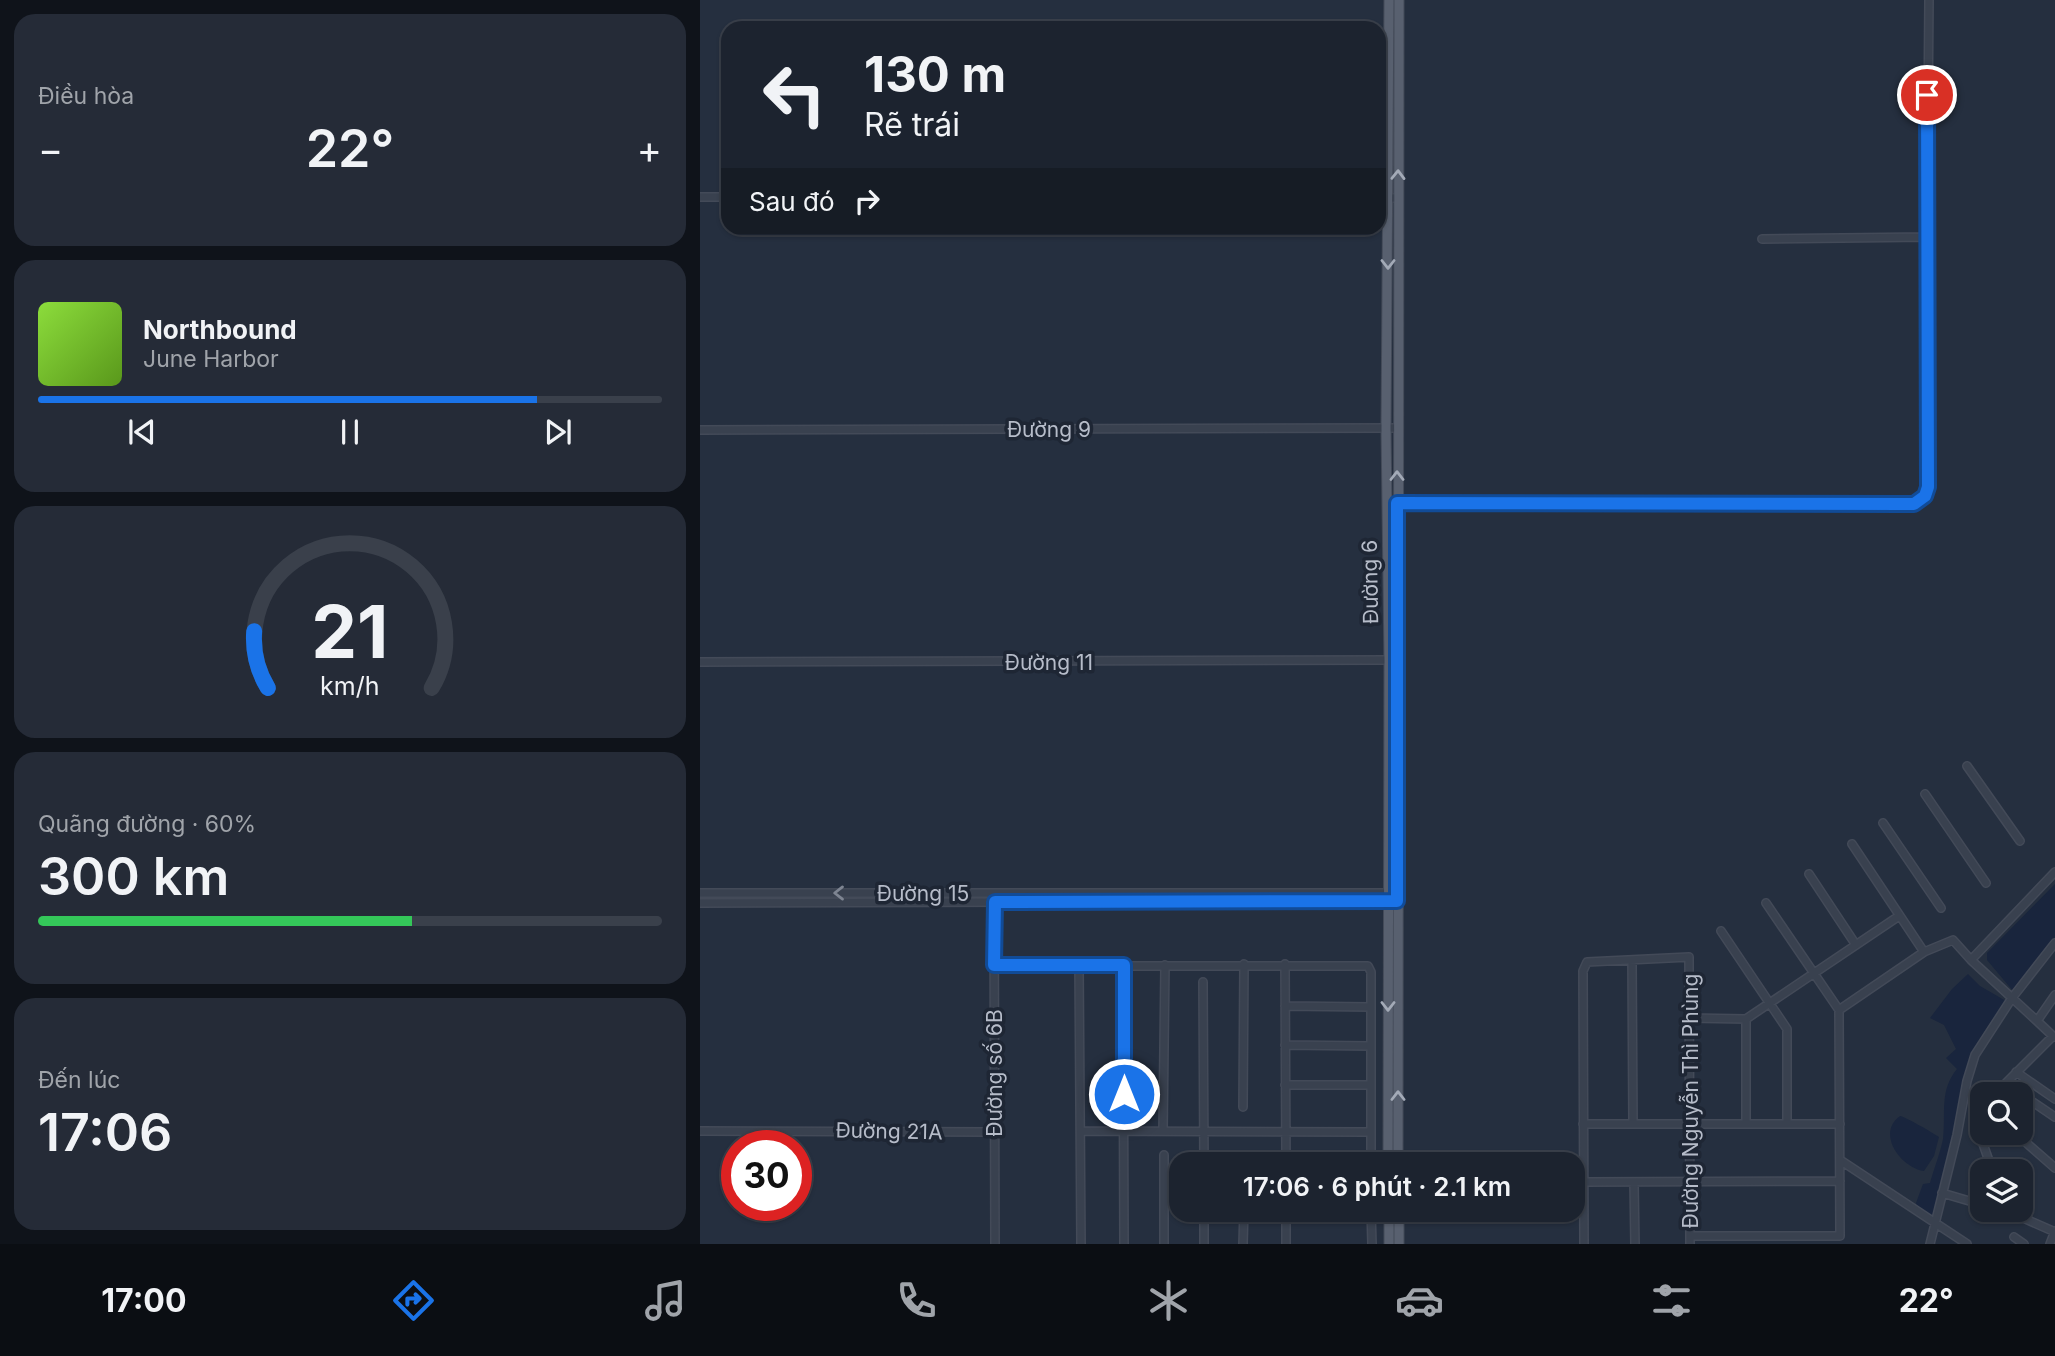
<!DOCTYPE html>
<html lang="vi">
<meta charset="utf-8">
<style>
body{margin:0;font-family:Inter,sans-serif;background:#252b37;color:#f1f3f6;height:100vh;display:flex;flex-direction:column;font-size:26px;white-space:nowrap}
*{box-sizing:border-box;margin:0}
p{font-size:23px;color:#a0a4aa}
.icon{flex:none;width:38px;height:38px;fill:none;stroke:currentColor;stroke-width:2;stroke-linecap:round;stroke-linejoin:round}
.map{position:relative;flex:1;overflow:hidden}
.side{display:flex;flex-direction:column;gap:14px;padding:14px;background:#0f131a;width:700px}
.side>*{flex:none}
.hud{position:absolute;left:21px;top:21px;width:665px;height:214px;border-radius:21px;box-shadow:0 2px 5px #0004,0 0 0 2px #3a404b;background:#1c232f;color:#f1f3f6;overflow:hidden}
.fabs{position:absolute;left:1270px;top:1082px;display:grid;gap:14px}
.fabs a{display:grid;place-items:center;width:63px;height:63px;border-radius:14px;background:#1c232f;box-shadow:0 2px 5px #0004,0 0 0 2px #3a404b;font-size:35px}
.speed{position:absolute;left:21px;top:1130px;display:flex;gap:14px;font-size:35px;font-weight:700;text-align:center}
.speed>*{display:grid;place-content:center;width:91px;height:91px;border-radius:50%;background:#1c232f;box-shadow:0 2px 5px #0004,0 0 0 2px #3a404b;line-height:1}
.speed .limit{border:10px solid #d22;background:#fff;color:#111}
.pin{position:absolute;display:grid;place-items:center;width:60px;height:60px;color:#fff;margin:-30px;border:4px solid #fff;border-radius:50%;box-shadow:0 2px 7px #0007}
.me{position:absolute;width:77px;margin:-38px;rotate:0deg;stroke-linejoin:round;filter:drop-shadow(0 0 5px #0008)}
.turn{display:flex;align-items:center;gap:24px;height:147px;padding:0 28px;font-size:32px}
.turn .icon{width:91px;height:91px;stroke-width:2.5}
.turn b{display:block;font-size:49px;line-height:60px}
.then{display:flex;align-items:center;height:66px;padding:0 28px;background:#0003;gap:14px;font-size:26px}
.big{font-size:52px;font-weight:600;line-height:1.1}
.side .card{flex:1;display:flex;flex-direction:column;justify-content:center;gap:10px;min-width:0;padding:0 24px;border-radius:21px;background:#252b37}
.side .dial{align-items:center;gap:0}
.dial svg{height:182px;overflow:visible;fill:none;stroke:#3a404b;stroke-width:7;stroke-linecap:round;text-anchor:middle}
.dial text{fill:#f1f3f6;stroke:none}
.song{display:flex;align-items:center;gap:21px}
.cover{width:84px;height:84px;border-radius:10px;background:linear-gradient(135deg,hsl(90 70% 55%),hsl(90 70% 35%))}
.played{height:7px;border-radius:4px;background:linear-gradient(90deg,#1a73e8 80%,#3a404b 80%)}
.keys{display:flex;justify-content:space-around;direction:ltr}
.heat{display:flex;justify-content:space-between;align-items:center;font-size:38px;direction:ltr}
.charge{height:10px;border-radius:5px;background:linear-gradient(90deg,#34c759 60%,#3a404b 0)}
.trip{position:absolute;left:469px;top:1152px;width:416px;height:70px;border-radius:21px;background:#1c232f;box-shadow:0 2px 5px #0004,0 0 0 2px #3a404b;font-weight:600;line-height:70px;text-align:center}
.dock{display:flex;height:112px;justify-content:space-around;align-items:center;background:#0b0e13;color:#a0a4aa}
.dock .icon{width:49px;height:49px}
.dock .selected{color:#1a73e8}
.dock b{font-size:32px;color:#f1f3f6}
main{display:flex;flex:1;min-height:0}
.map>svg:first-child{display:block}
.water{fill:#19253d}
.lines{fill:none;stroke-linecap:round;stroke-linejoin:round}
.minor-casing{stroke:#434a58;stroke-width:10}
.major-casing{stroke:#434a58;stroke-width:11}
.minor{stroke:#39414f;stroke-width:7}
.major{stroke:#58606f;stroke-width:9}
.oneway{stroke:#a3aab7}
.oneway2{stroke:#7e8592}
.route-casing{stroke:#114b97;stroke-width:18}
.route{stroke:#1a73e8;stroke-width:12}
.labels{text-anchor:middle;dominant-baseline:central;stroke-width:7;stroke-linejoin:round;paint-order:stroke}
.street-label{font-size:21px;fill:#b6bcc9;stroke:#1e2634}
</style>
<main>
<section class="side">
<div class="card"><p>Điều hòa</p>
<div class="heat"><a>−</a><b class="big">22°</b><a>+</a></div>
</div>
<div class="card">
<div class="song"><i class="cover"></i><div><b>Northbound</b><p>June Harbor</p></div></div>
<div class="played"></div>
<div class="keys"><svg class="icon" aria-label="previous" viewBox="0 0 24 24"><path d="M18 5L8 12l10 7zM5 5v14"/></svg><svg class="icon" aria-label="pause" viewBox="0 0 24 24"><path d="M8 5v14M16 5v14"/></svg><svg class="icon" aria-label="next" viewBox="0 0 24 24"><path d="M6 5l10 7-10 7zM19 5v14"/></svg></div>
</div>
<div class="card dial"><svg viewBox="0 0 100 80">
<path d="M14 69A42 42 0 1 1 86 69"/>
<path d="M14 69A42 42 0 0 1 8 44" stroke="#1a73e8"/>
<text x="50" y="56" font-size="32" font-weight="700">21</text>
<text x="50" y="72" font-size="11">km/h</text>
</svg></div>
<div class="card"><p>Quãng đường · 60%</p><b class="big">300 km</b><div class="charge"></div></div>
<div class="card"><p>Đến lúc</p><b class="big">17:06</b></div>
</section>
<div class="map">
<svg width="1355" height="1244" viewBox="0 0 1355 1244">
<rect width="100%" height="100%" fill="#252f3f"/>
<!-- water -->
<path class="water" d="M 1355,884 L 1355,937 L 1313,991 L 1287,960 L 1287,953 Z
M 1268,974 L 1280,986 L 1306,1001 C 1292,1020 1278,1038 1270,1061 C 1251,1112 1253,1169 1232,1219 L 1217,1208 L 1216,1203 L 1223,1184 L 1230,1183 C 1234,1168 1240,1154 1243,1139 C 1246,1112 1239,1091 1257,1069 L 1246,1058 L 1256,1049 L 1244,1025 L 1230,1018 L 1252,989 Z
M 1200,1116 C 1206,1117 1233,1133 1239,1137 L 1234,1156 L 1224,1171 C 1200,1167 1176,1133 1200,1116 Z"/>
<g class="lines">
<!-- minor casing -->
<g class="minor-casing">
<path id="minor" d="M 0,197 L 28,197
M 679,198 L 697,198
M 1062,239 L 1227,237 L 1229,0
M 0,430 L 697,428
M 687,503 L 1207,504 C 1218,504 1226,499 1228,487 L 1227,237
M 0,662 L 693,660
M 1267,766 L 1320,841
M 1225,794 L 1286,883
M 1183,823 L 1241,908
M 1152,844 L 1224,952
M 1109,874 L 1156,945
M 0,893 L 693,893
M 294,898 L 295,1244
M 0,903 L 697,901
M 1021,931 L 1087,1029 L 1087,1123
M 932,960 L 933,1124
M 1271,960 L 1355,872
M 585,964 L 586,1164
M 379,965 L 381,1244
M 423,965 L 424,1244
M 294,966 L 668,966 L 671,972 L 671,1164
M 503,982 L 504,1164
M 585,1006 L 670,1007
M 1139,1010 L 1224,952 L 1253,940 L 1271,960 L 1337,1021
M 989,1018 L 1046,1019 L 1199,916
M 1046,1019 L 1046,1123
M 1354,1037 L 1337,1021 L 1355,995
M 585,1045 L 670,1046
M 1316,1072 L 1355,1099
M 585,1085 L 670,1085
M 1303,1094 L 1305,1084 L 1353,1036
M 1321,1094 L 1355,1117
M 543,1107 L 544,964
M 883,1124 L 1140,1124
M 0,1131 L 295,1132
M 381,1131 L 671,1132
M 463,1131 L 465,965
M 1285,1132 L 1282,1141 L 1288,1158
M 1314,1132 L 1355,1168
M 464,1155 L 464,1244
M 1140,1160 L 1267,1244
M 544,1164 L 544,1155
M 884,1182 L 1140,1181
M 934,1182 L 935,1244
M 1242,1193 L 1283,1205
M 504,1209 L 504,1244
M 586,1209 L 586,1244
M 671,1209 L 672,1244
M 1297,1209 L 1321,1217 L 1355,1232
M 990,1236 L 1140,1236 L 1139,1010 L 1066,903
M 1314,1237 L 1324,1244
M 543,1244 L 544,1209
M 884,1244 L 883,971 L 887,962 L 989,957 L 990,1244
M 1230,1244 L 1257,1135 L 1267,1081 L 1275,1055 L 1312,998 L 1355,943
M 1350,1244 L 1355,1231"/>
</g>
<!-- major casing -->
<g class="major-casing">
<path id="major" d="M 688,1164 L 689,660 L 686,429 L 689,0
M 698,1164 L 699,0
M 689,1209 L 689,1244
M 699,1244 L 699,1209"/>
</g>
<!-- minor -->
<use href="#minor" class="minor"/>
<!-- major -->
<use href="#major" class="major"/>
</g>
<!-- one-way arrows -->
<defs><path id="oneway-chevron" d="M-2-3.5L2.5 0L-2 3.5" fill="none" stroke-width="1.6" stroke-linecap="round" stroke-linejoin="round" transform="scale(1.75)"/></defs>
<g class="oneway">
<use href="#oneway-chevron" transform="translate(698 175) rotate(-89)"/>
<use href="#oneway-chevron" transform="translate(688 264) rotate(90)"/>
<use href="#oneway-chevron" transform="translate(697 476) rotate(-90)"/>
<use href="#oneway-chevron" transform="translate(688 1006) rotate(90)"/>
<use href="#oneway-chevron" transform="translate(698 1096) rotate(-90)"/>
</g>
<use class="oneway2" href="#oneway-chevron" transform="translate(139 893) rotate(180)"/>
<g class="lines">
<!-- route casing -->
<g class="route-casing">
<path id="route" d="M 424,1094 L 424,965 L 294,965 L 295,902 L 697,901 L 697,503 L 1207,504 L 1214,504 L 1225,496 L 1228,487 L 1227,95"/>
</g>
<!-- route -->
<use href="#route" class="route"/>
</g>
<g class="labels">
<!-- street labels -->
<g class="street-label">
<text x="349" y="429">Đường 9</text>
<text transform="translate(670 582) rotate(-91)">Đường 6</text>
<text x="349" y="662">Đường 11</text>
<text x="223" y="893">Đường 15</text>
<text transform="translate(294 1073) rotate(-90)">Đường số 6B</text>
<text transform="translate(990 1101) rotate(-90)">Đường Nguyễn Thì Phùng</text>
<text transform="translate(189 1131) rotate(1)">Đường 21A</text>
</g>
</g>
</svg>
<div class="fabs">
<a><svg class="icon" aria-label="search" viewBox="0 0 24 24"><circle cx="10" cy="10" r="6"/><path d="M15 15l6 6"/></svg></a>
<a><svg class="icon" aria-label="layers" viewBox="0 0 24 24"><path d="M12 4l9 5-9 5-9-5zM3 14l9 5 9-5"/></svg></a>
</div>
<div class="speed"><div class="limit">30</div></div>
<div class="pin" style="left:1227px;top:95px;background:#d93025"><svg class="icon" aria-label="arrive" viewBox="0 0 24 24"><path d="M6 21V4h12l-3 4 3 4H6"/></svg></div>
<svg class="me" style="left:424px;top:1094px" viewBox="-20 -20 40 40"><circle r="17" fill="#1a73e8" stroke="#fff" stroke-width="3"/><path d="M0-11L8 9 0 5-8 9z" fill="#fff"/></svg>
<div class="trip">17:06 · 6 phút · 2.1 km</div>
<div class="hud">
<div class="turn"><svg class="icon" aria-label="left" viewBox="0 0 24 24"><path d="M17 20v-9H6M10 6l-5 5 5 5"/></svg><div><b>130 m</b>Rẽ trái</div></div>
<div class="then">Sau đó<svg class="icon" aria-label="right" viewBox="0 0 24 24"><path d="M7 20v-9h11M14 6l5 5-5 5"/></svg></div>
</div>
</div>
</main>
<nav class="dock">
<b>17:00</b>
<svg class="icon selected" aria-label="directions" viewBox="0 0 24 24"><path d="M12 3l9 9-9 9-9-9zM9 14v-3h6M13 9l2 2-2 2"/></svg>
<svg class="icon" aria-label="music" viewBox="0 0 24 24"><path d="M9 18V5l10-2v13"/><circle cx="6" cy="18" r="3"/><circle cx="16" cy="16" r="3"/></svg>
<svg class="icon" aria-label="phone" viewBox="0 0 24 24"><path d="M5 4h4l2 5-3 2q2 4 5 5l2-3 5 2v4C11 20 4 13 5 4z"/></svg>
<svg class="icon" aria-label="climate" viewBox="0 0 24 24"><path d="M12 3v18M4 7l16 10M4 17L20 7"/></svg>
<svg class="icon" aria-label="car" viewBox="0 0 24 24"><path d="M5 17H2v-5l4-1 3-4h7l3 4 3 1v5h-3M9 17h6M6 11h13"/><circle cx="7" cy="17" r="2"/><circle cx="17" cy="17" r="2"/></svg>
<svg class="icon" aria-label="filters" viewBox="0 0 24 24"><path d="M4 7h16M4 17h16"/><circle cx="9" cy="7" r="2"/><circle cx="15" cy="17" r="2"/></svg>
<b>22°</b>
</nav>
